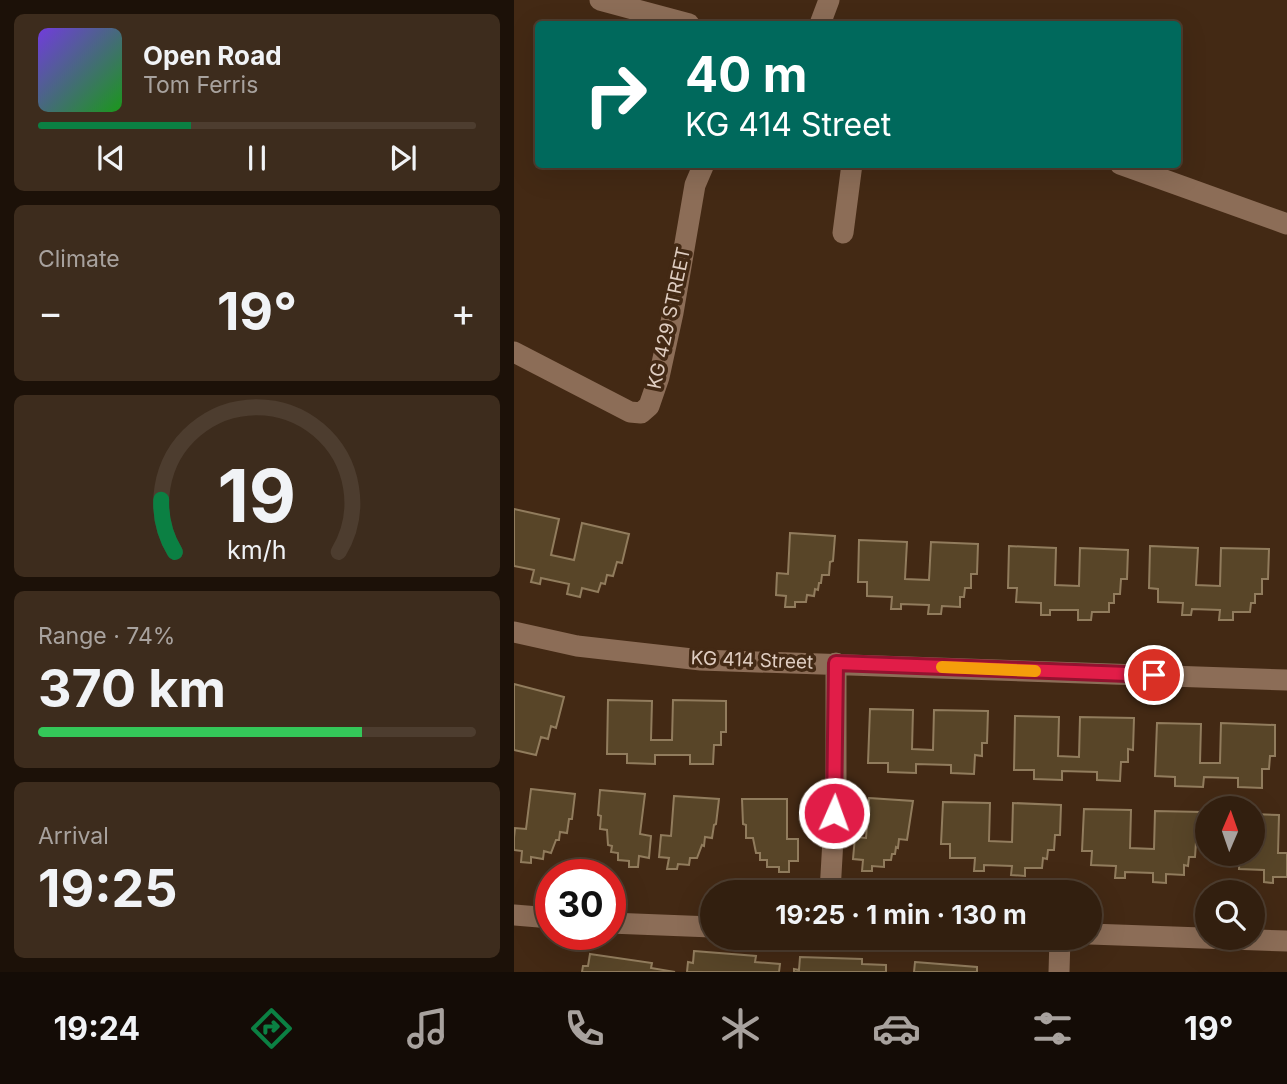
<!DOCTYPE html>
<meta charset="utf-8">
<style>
body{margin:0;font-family:Inter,sans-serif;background:#3d2c1d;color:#f1f3f6;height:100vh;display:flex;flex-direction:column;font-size:26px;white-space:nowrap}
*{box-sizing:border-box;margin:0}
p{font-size:23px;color:#a8a29e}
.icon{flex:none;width:38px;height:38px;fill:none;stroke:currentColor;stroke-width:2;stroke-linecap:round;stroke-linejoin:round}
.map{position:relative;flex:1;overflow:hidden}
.panel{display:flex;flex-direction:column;gap:14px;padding:14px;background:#1c1108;width:514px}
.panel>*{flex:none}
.top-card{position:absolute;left:21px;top:21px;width:646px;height:147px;border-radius:7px;box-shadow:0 7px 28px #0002,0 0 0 2px #4d3d2f;background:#00695c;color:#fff;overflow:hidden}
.needle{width:46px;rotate:2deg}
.fabs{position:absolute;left:681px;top:796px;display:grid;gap:14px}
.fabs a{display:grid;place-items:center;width:70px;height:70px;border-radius:50%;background:#321f0f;box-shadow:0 7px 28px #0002,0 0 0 2px #4d3d2f;font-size:35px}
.speed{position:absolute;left:21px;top:859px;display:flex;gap:14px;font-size:35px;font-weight:700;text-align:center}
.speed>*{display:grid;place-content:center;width:91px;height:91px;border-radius:50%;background:#321f0f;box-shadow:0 7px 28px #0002,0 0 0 2px #4d3d2f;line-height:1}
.speed .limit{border:10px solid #d22;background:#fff;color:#111}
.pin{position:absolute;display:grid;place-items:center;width:60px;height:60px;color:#fff;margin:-30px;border:4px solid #fff;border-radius:50%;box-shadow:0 2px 7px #0007}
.me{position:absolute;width:77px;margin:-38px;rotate:2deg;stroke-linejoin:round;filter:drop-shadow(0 0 5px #0008)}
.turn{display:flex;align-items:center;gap:24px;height:147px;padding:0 35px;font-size:32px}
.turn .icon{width:91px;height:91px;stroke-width:2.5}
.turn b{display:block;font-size:49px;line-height:60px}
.big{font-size:52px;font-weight:700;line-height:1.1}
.panel .widget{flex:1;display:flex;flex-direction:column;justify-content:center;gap:10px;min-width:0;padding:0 24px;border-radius:10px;background:#3d2c1d}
.panel .dial{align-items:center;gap:0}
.dial svg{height:182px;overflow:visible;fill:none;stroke:#4d3d2f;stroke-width:7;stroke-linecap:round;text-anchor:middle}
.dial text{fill:#f1f3f6;stroke:none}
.song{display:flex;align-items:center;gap:21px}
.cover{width:84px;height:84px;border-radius:10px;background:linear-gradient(135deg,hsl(260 70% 55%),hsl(120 70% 35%))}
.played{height:7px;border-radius:4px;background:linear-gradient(90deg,#0b8043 35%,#4d3d2f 35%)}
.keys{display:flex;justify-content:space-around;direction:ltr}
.heat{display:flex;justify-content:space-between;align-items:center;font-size:38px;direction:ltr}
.charge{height:10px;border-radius:5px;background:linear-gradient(90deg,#34c759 74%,#4d3d2f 0)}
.trip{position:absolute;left:186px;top:880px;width:402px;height:70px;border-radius:35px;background:#321f0f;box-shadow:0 7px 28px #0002,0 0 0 2px #4d3d2f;font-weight:700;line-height:70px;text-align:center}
.tab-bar{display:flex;height:112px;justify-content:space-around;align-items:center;background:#140c06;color:#a8a29e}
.tab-bar .icon{width:49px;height:49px}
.tab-bar .active{color:#0b8043}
.tab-bar b{font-size:32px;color:#f1f3f6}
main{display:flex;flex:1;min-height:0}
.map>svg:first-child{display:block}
.building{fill:#584528;stroke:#917c5d;stroke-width:2}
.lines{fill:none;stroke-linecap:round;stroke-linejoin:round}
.street{stroke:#8c6d57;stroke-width:21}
.route-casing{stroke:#92132f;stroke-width:18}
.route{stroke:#e11d48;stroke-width:12}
.slow{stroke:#f59e0b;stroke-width:12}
.labels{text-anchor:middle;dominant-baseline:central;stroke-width:7;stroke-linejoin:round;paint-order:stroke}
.street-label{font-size:19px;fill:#dfcdc1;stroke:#432914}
</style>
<main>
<section class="panel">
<div class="widget">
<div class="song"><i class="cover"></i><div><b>Open Road</b><p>Tom Ferris</p></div></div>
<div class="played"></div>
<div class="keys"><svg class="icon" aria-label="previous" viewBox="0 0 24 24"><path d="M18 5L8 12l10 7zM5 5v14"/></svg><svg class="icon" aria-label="pause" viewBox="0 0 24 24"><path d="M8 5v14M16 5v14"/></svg><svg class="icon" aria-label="next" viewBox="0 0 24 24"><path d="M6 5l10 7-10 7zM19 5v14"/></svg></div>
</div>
<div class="widget"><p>Climate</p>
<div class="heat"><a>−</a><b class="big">19°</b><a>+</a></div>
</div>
<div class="widget dial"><svg viewBox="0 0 100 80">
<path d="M14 69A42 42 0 1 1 86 69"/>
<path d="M14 69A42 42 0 0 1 8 46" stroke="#0b8043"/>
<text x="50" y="56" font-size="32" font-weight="700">19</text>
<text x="50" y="72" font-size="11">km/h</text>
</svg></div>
<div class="widget"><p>Range · 74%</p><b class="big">370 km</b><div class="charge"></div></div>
<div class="widget"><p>Arrival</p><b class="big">19:25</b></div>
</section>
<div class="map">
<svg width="773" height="972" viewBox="0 0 773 972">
<rect width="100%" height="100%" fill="#432914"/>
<!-- building -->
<path class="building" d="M 0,509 L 45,519 L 37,555 L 60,560 L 68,523 L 115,534 L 108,563 L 103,562 L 99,576 L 93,575 L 91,584 L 87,583 L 84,592 L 68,588 L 66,597 L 53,594 L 55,584 L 27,578 L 26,584 L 17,582 L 20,570 L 0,566 Z
M 276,533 L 321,536 L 319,561 L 316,562 L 315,575 L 308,575 L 307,583 L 305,583 L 304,590 L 301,589 L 300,596 L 293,595 L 292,602 L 281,602 L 281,607 L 271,607 L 272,596 L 262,595 L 263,573 L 274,574 Z
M 345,540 L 393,542 L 391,579 L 415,580 L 417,542 L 464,544 L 463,574 L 457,574 L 457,588 L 451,588 L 450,597 L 446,597 L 446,607 L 428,606 L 427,614 L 414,614 L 415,605 L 387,604 L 387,609 L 377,609 L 378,597 L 353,596 L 353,582 L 344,582 Z
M 495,546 L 542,548 L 541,585 L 565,586 L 566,548 L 614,550 L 613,579 L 607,579 L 606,594 L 600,594 L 600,603 L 595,603 L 595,612 L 578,612 L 577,620 L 564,620 L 564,610 L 536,610 L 536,615 L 527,615 L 527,603 L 502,602 L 503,588 L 494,588 Z
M 636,546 L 684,548 L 682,585 L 706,586 L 707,548 L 755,549 L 754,579 L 748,579 L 748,594 L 741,594 L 741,603 L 737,603 L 736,612 L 719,612 L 719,620 L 705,620 L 706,610 L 678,609 L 677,615 L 668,615 L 669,603 L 644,602 L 644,589 L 635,588 Z
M 0,684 L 50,697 L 42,728 L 37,726 L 34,739 L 27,737 L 22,755 L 0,750 Z
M 94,700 L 138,701 L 137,740 L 158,740 L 159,700 L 212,701 L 212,732 L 207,732 L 207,745 L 200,745 L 199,764 L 176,764 L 176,755 L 141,755 L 141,764 L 113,763 L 113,754 L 93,754 Z
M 356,709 L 399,710 L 398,749 L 419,750 L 420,710 L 474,711 L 473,743 L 468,743 L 468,756 L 461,755 L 460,774 L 437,773 L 437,765 L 402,764 L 402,773 L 374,772 L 374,763 L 354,763 Z
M 501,716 L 545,717 L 544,756 L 565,757 L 566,717 L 620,718 L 619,750 L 614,749 L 614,762 L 607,762 L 606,781 L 583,780 L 583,772 L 548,771 L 548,780 L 520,779 L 520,770 L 500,770 Z
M 643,723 L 687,724 L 686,763 L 706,763 L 707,723 L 761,725 L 761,756 L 756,756 L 755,769 L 748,769 L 748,788 L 724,787 L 724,778 L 690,777 L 689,787 L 661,786 L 661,777 L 641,776 Z
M 17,789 L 61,794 L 58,819 L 55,819 L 53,833 L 46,832 L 45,840 L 42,840 L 37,853 L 30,851 L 29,859 L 17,857 L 17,863 L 7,862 L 8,851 L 0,850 L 0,838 L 1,828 L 12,829 Z
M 86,790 L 131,794 L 126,834 L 137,836 L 135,858 L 125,856 L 124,867 L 115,867 L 115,861 L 104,860 L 104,853 L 97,852 L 98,846 L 94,845 L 93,830 L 86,829 L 87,816 L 84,815 Z
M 160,796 L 205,799 L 202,824 L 200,825 L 198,838 L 191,837 L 190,846 L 188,845 L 183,858 L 176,858 L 175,865 L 164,864 L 163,869 L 153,869 L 155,858 L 145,857 L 147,835 L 157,836 Z
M 355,798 L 399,801 L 393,840 L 385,839 L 384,848 L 382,847 L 381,854 L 378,854 L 377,860 L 370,860 L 370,867 L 358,866 L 358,871 L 348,871 L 349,860 L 339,859 L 341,837 L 352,838 Z
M 228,799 L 273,799 L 273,839 L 284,839 L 284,861 L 275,861 L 275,872 L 265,872 L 265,867 L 253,867 L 253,860 L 246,860 L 246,853 L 242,853 L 239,838 L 232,838 L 232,825 L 229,824 Z
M 429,802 L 476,803 L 475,841 L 498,842 L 499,803 L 547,805 L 546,835 L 541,835 L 540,850 L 534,850 L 533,859 L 529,858 L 528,868 L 511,868 L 511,876 L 497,875 L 498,866 L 470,865 L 470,871 L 460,871 L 461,858 L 436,858 L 436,844 L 427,844 Z
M 570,809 L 617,810 L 616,848 L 640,849 L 641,811 L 688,812 L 687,842 L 682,842 L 681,857 L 675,857 L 674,866 L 670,865 L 670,875 L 652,874 L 652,883 L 639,882 L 639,873 L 611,872 L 611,878 L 601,878 L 602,866 L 577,865 L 578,851 L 568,851 Z
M 738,814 L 765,815 L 764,853 L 773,853 L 773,877 L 759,877 L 759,883 L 750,882 L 750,870 L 725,869 L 726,856 L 717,855 L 738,854 Z
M 180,951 L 242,956 L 241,962 L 266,964 L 265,972 L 173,972 L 174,962 L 179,963 Z
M 76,954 L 138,963 L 137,968 L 161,972 L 68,972 L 69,966 L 74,966 Z
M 286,957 L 348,959 L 348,964 L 372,965 L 372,972 L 280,972 L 280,969 L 285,970 Z
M 401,962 L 463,967 L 463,972 L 400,972 Z"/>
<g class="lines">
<!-- street -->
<path class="street" d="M 86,0 L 175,24
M 306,24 L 315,0
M 606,164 L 773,224
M 329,233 L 338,164
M 0,352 L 116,412 L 127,413 L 135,406 L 145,377 L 159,313 L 181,185 L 190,164
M 0,632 L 63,646 L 187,660 L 773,680
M 316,892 L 322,787 L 322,663
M 0,915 L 37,918
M 96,923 L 198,927
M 576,934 L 773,941
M 545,972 L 546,938"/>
</g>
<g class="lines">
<!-- route casing -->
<g class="route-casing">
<path id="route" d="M 320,813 L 322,663 L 640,675"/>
</g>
<!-- route -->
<use href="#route" class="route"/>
<!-- slow -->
<path class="slow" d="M 428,667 L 521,671"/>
</g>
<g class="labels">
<!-- street labels -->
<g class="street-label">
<text transform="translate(155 318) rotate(-78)">KG 429 STREET</text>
<text transform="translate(238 660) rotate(2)">KG 414 Street</text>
</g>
</g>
</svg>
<div class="fabs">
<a><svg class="needle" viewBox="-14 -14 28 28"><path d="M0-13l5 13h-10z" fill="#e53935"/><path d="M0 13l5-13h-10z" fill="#a8a29e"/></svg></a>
<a><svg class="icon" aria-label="search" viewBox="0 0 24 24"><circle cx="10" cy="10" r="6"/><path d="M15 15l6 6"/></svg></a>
</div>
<div class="speed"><div class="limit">30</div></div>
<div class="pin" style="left:640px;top:675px;background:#d93025"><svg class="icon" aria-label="arrive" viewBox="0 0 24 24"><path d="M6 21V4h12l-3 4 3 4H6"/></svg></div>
<svg class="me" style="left:320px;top:813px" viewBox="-20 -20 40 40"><circle r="17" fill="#e11d48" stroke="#fff" stroke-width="3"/><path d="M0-11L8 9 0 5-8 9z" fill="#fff"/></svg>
<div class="trip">19:25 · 1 min · 130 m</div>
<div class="top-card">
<div class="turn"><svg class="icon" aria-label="right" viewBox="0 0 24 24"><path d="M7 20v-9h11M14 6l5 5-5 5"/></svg><div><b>40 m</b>KG 414 Street</div></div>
</div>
</div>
</main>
<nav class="tab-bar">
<b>19:24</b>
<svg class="icon active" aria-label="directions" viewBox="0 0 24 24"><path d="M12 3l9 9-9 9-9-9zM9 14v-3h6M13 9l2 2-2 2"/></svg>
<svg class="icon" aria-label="music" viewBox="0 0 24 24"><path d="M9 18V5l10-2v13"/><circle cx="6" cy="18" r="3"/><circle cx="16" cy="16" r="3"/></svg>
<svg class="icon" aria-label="phone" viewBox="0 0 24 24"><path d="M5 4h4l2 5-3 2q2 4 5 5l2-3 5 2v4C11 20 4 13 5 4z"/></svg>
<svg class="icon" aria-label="climate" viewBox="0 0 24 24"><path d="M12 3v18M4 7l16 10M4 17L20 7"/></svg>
<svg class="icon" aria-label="car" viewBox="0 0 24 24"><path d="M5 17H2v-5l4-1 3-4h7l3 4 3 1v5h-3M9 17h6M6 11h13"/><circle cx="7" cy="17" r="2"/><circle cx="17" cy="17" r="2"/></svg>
<svg class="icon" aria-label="filters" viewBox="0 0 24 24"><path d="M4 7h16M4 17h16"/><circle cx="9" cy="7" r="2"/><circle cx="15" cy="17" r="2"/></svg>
<b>19°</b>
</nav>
